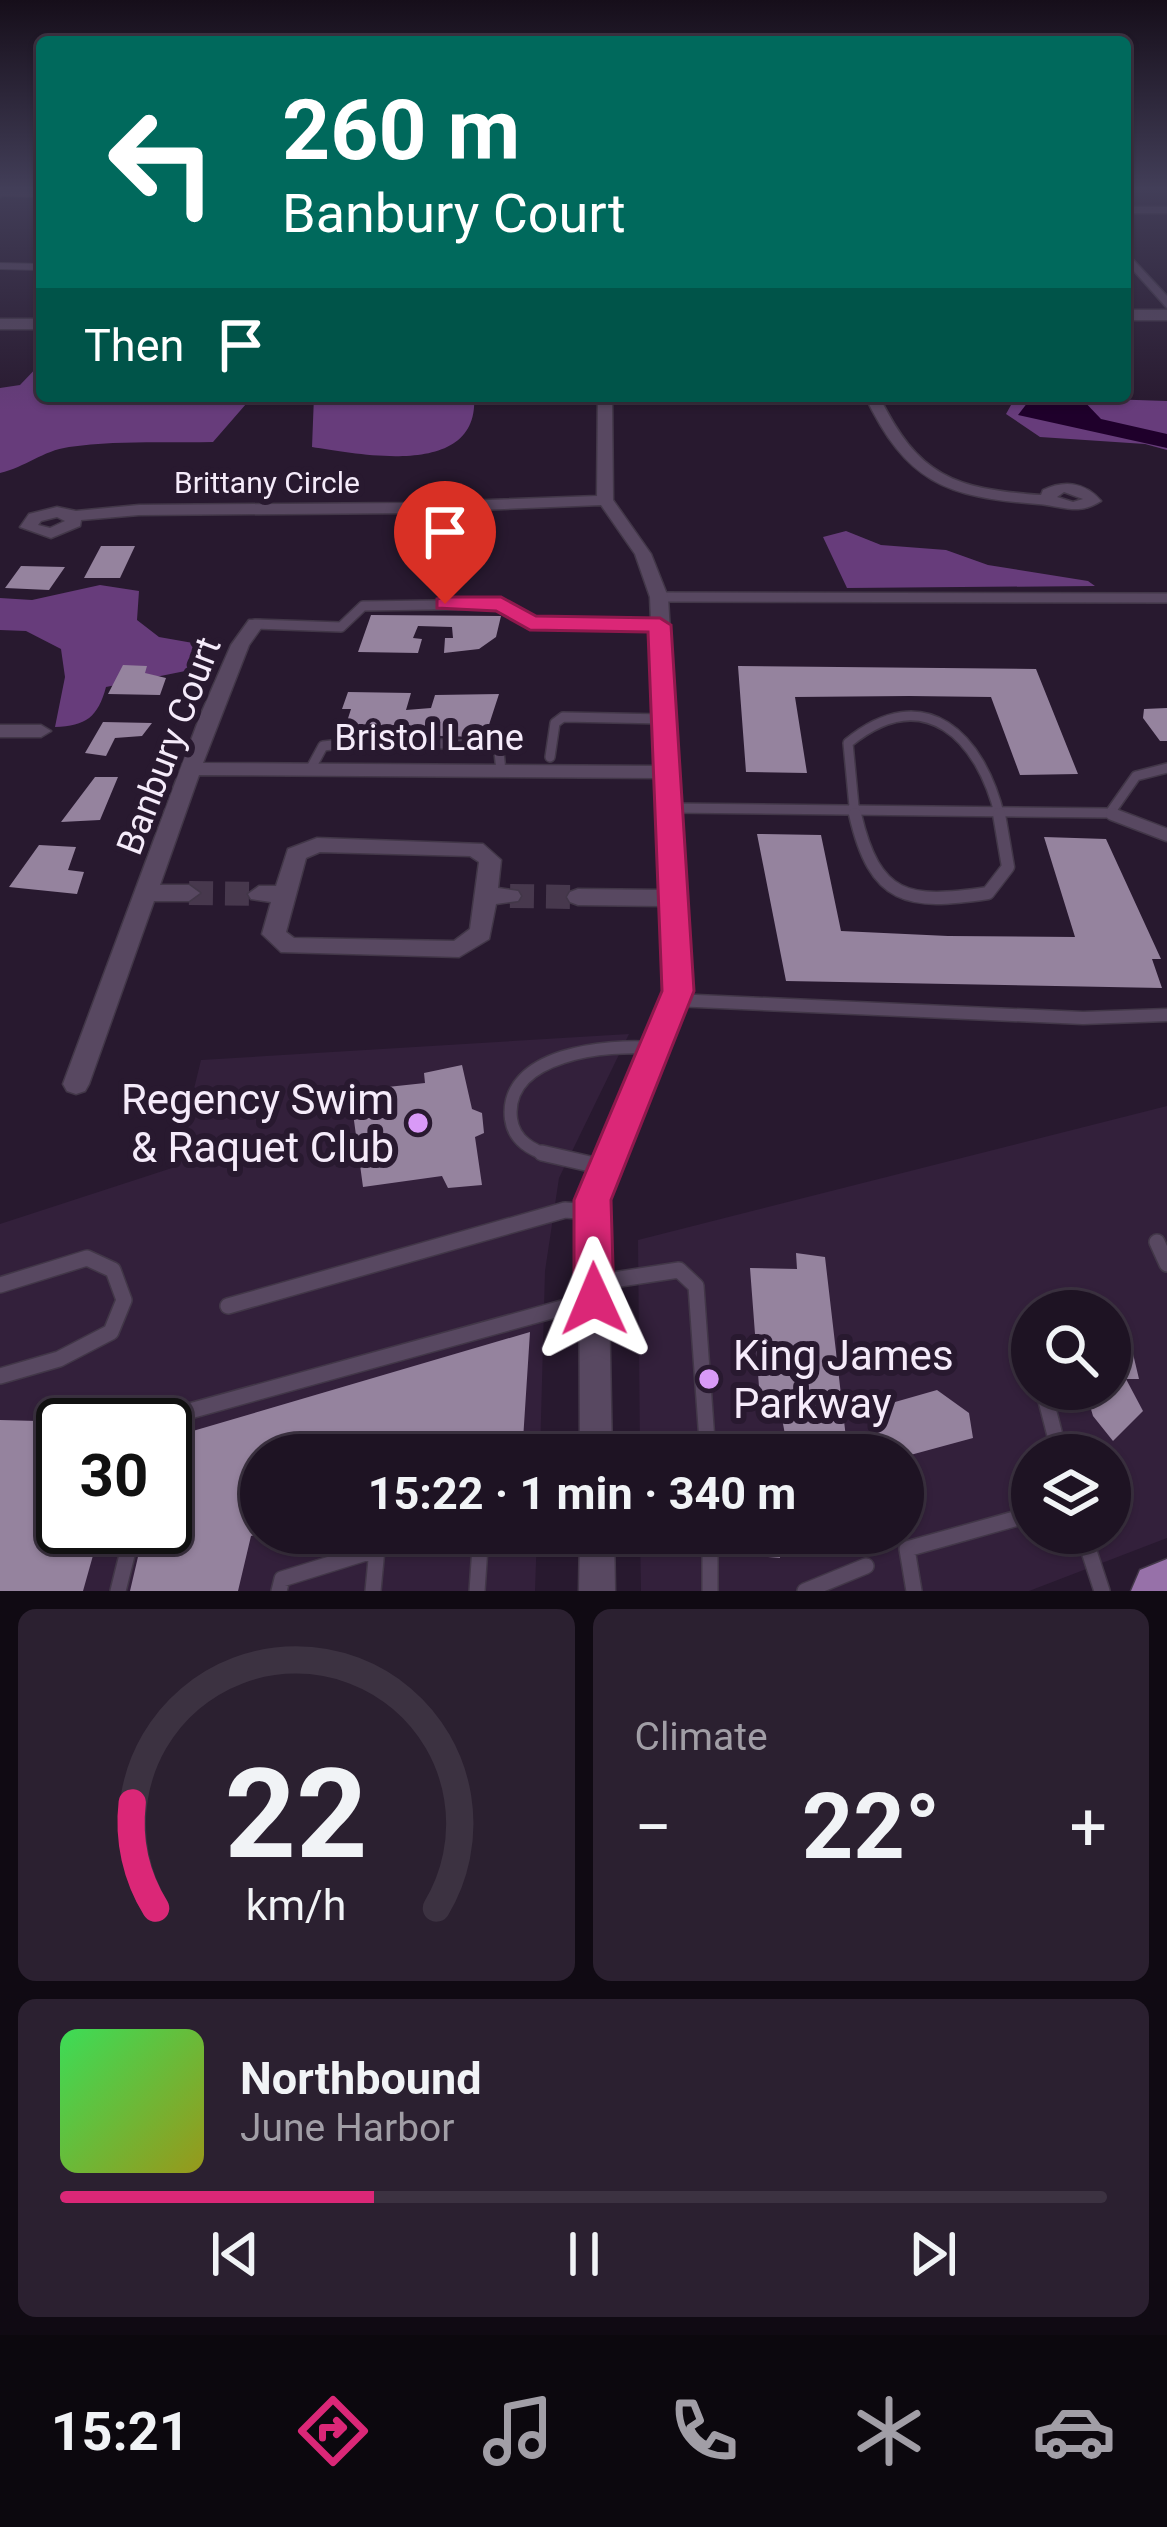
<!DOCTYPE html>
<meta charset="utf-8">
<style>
body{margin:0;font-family:Roboto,sans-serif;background:#2b2030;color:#f1f3f6;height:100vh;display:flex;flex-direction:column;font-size:45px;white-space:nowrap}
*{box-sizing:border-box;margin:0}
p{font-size:39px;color:#a19ea6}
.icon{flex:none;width:66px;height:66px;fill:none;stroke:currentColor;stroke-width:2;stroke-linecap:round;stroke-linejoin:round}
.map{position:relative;height:1591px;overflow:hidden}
.sheet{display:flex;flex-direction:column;gap:18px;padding:18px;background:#100a13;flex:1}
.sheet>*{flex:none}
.hud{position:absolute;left:36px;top:36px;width:1095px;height:366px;border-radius:12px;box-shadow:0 3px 9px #0004,0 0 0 3px #3c3241;background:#00695c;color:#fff;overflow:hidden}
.buttons{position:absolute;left:1011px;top:1290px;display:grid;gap:24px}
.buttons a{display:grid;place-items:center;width:120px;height:120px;border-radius:50%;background:#1e1323;box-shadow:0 3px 9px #0004,0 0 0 3px #3c3241;font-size:60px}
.speed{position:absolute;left:36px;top:1398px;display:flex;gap:24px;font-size:60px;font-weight:700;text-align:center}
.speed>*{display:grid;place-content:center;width:156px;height:156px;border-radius:50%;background:#1e1323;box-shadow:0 3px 9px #0004,0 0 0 3px #3c3241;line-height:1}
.speed .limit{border:6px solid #111;border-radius:18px;background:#fff;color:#111}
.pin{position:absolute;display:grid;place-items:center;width:102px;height:102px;color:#fff;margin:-123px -51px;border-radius:50% 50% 50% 0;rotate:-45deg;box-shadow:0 0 12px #0007}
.pin .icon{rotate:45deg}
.me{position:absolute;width:132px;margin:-66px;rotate:359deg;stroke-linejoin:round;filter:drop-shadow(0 0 9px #0008)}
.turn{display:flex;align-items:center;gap:42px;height:252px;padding:0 48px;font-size:54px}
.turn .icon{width:156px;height:156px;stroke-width:2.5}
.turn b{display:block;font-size:84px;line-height:102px}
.then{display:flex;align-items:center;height:114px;padding:0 48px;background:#0003;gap:24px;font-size:45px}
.big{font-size:90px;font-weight:700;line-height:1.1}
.sheet .widget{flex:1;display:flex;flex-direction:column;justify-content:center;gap:18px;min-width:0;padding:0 42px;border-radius:18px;background:#2b2030}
.sheet .dial{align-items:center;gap:0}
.dial svg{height:312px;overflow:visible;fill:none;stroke:#3c3241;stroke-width:7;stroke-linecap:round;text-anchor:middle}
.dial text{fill:#f1f3f6;stroke:none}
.song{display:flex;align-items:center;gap:36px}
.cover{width:144px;height:144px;border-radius:18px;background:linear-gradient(135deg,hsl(130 70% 55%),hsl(60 70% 35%))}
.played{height:12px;border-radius:6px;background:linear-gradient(90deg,#db2777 30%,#3c3241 30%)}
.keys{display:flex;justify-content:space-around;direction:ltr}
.heat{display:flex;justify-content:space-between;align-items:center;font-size:66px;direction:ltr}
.sheet .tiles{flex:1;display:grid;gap:18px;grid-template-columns:1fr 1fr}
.widget:last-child{grid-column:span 2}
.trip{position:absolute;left:240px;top:1434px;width:684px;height:120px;border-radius:60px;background:#1e1323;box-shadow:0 3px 9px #0004,0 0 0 3px #3c3241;font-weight:700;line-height:120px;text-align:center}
.dock{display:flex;height:192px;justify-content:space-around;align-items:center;background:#0c080e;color:#a19ea6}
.dock .icon{width:84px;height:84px}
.dock .on{color:#db2777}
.dock b{font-size:54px;color:#f1f3f6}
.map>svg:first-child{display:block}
.built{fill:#33203b;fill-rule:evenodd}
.forest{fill:#673c7b}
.water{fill:#1f002b}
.building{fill:#95839e}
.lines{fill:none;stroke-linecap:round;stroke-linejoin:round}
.street-tunnel{stroke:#47384d;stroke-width:24;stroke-dasharray:24 12;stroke-linecap:butt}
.lane-far3-casing{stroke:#423748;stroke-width:8}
.lane-far2-casing{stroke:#423748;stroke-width:12}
.lane-far1-casing{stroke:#423748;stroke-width:15}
.lane-casing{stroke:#423748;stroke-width:18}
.street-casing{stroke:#423748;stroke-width:3}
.secondary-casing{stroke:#423748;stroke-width:3}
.primary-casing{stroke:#423748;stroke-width:3}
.lane-far3{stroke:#584861;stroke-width:6}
.lane-far2{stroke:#584861;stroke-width:9}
.lane-far1{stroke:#584861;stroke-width:12}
.lane{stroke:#584861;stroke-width:15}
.street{fill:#584861;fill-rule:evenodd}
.secondary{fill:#584861;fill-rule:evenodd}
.primary{fill:#9771a9;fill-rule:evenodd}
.route{fill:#db2777;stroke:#8e194d;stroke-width:3}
.poi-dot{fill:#d99af7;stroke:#28192f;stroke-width:4.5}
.labels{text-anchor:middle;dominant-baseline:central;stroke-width:12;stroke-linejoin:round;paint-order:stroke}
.far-street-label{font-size:30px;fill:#f5ebfa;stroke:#28192f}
.street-label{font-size:36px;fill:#f5ebfa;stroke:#28192f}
.near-poi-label{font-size:42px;fill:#f5ebfa;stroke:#28192f;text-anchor:end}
</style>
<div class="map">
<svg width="1167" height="1591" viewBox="0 0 1167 1591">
<rect width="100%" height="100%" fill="#28192f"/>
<!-- built -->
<path class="built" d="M 629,1034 L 559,1178 L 545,1271 L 540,1455 L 261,1455 L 261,1533 L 537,1533 L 535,1591 L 0,1591 L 0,1224 L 175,1167 L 201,1060 ZM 63,1425 L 165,1425 L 165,1527 L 63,1527 Z
M 1167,1106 L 1167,1538 L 1029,1591 L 641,1591 L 640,1533 L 903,1533 L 903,1455 L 640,1455 L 638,1240 ZM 1032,1311 L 1110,1311 L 1110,1389 L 1032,1389 ZM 1032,1455 L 1110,1455 L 1110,1533 L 1032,1533 Z"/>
<!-- forest -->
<path class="forest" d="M 42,362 L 42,396 L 253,396 L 213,442 C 166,443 116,440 69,447 C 42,451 26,467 0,473 L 0,388 L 20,385 Z
M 314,396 L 474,396 C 480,478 363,455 312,447 Z
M 1016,396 L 1167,401 L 1167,450 L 1145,444 L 1040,437 L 1006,414 Z
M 846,531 L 881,545 L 946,550 L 988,565 L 1088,581 L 1095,586 L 847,588 L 823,537 Z
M 100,585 L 139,591 L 137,620 L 159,637 L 210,646 L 220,664 L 106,687 C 98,717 86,726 55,727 L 65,677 L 61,649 L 26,631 L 0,630 L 0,598 L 32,600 Z"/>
<!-- water -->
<path class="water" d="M 1054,396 L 1079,396 L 1101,419 L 1167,434 L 1167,448 L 1018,415 L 1028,402 Z"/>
<!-- building -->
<path class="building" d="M 101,546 L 135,546 L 120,578 L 84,578 Z
M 21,566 L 65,567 L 49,590 L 5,588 Z
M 371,615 L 501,616 L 496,637 L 479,649 L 444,653 L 445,638 L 453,638 L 452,627 L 418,626 L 413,638 L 422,639 L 418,653 L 358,652 Z
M 123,665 L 147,666 L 145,673 L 166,678 L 160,695 L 108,694 Z
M 738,666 L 1036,669 L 1078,774 L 1020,775 L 991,697 L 909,696 L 795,697 L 807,773 L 746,772 Z
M 348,692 L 411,693 L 406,710 L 431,708 L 435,695 L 499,694 L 485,737 L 343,734 L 351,709 L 342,709 Z
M 1167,708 L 1167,741 L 1160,741 L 1143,718 L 1144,709 Z
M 103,722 L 152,723 L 142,736 L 115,738 L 106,756 L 85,753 Z
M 95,777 L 118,777 L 100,820 L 61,822 Z
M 757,834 L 821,835 L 841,931 L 948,936 L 1075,937 L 1044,837 L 1106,839 L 1161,959 L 1152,959 L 1162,988 L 786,981 Z
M 39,845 L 76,847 L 68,870 L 84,872 L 77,894 L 9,887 Z
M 462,1065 L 472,1109 L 482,1113 L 484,1133 L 475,1137 L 482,1185 L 448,1188 L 442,1176 L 363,1187 L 350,1091 L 425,1083 L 424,1073 Z
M 796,1253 L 825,1257 L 848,1455 L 774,1455 L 787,1445 L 780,1408 L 761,1413 L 750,1268 L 797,1269 Z
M 1110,1320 L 1125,1320 L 1139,1379 L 1126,1379 L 1143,1411 L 1113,1441 L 1093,1416 L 1085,1389 L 1110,1389 Z
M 530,1332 L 523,1440 L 482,1455 L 261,1455 L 261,1533 L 251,1536 L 238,1591 L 130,1591 L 145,1527 L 165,1527 L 165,1449 L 186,1433 Z
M 937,1390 L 969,1413 L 973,1438 L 903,1457 L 888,1455 L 867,1410 Z
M 42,1408 L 61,1409 L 58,1421 L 84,1421 L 84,1425 L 63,1425 L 63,1527 L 101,1527 L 83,1591 L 0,1591 L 0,1420 L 38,1421 Z
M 731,1533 L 818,1533 L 817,1545 L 780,1543 L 780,1558 L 733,1554 Z"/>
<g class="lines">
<!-- street-tunnel -->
<path class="street-tunnel" d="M 189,893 L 259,894
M 510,896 L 578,897"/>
<!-- lane-far3 casing -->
<g class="lane-far3-casing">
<path id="lane-far3" d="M 0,193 L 42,194
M 0,266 L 41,267"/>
</g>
<!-- lane-far2 casing -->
<g class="lane-far2-casing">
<path id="lane-far2" d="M 659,597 L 1167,598
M 255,624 L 341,627 L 363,606 L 501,604 L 530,623 L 660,625
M 550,757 L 555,723 L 563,717 L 664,719
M 310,770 L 323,746 L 379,740 L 493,747 L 499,752 L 501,771
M 670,808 L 1110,813 L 1120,817
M 1110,813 L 1136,776 L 1167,768
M 855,817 L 848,743 C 925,680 981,737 1000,817"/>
</g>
<!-- lane-far1 casing -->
<g class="lane-far1-casing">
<path id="lane-far1" d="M 855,814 C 875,901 908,905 988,893 L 1008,867 L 999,814
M 1112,814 L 1167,835
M 674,1000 L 1083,1018 L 1167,1015
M 550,1156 C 532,1150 514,1141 511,1119 C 503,1053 609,1044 654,1048"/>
</g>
<!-- lane casing -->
<g class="lane-casing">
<path id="lane" d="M 542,1153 L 603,1167
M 1157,1242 L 1167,1264
M 600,1282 L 679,1270 L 696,1286 L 708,1455
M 0,1285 L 87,1258 L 113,1270 L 124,1300 L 111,1332 L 59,1359 L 0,1376
M 228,1306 L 565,1210 L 590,1212
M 1043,1389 L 1060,1455
M 159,1425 L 161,1419 L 591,1300
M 710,1533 L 710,1591
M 1083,1533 L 1102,1591
M 118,1591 L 134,1527
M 279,1591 L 282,1579 L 430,1533
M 373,1591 L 377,1549
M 477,1591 L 481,1533
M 805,1591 L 866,1566
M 914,1591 L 907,1549 L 1032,1514"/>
</g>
<!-- street casing -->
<g class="street-casing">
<path id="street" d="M 1125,207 L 1167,207 L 1167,213 L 1125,213 Z
M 1125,251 L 1167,296 L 1167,308 L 1125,261 Z
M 598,396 L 612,396 L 613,500 L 651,554 L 668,597 L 690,991 L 607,1200 L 612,1455 L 580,1455 L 579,1200 L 666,991 L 662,906 L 578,905 L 570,902 L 567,897 L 570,892 L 578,889 L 662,890 L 657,778 L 199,775 L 160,885 L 189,885 L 200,893 L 189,901 L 154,901 L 89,1084 L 85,1091 L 76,1094 L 67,1091 L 63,1084 L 200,716 L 231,645 L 249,620 L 261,620 L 264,624 L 249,645 L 203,763 L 657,766 L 650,597 L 635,554 L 601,505 L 406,513 L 139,515 L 81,520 L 80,526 L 51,538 L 20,527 L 29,514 L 57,507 L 76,511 L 139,505 L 406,503 L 597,496 ZM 57,517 L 65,521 L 50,528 L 38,525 L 41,521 Z
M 865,396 L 879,396 C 918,476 954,489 1041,495 L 1043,490 C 1064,480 1085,482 1101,501 C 1078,516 1063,506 1038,504 C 945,497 906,482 865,396 ZM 1064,492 L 1083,499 L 1073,502 L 1057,497 Z
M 0,725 L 41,725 L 51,731 L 41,737 L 0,737 Z
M 317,838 L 483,844 L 501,860 L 498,888 L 518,891 L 521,896 L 518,901 L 496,904 L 489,939 L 459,957 L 281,952 L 262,934 L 271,902 L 251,899 L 248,894 L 259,886 L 276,886 L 288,849 ZM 320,852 L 470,856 L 479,862 L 470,929 L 454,941 L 294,938 L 286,932 L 306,858 Z
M 580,1533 L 614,1533 L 615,1591 L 579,1591 Z"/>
</g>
<!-- secondary casing -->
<g class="secondary-casing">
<path id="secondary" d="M 0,188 L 13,188 L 0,197 Z
M 1125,310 L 1167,310 L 1167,320 L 1125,320 Z
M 0,319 L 42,319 L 42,329 L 0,329 Z"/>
</g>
<!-- primary casing -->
<g class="primary-casing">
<path id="primary" d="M 1167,1559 L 1167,1591 L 1131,1591 L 1140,1570 Z"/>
</g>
<!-- lane-far3 -->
<use href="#lane-far3" class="lane-far3"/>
<!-- lane-far2 -->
<use href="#lane-far2" class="lane-far2"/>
<!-- lane-far1 -->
<use href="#lane-far1" class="lane-far1"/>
<!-- lane -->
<use href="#lane" class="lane"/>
<!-- street -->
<use href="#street" class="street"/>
<!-- secondary -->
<use href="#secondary" class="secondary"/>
<!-- primary -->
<use href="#primary" class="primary"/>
</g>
<!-- sky -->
<linearGradient id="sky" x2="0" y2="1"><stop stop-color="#160e1a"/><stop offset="0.46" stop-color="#423e58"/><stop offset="1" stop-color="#423e58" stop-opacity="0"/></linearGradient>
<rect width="1167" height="410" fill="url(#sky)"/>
<!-- route -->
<path class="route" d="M 445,597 L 501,597 L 536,616 L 660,618 L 671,625 L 694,991 L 611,1200 L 614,1299 L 608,1311 L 594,1316 L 580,1311 L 574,1299 L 574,1200 L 662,991 L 648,632 L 530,630 L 496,611 L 437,608 L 437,599 Z"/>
<!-- markers -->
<g class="poi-dot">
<circle cx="418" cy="1123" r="12"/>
<circle cx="709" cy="1379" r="12"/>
</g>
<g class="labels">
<!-- far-street labels -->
<g class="far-street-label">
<text x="267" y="482">Brittany Circle</text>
</g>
<!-- street labels -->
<g class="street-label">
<text x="429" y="738">Bristol Lane</text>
<text transform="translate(169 746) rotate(-69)">Banbury Court</text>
</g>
<!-- near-poi labels -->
<g class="near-poi-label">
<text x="394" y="1099">Regency Swim<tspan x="394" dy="48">&amp; Raquet Club</tspan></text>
<text x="733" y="1355" text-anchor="start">King James<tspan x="733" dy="48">Parkway</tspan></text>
</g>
</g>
</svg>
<div class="buttons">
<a><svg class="icon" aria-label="search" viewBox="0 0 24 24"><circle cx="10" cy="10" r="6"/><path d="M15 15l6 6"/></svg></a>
<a><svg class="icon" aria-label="layers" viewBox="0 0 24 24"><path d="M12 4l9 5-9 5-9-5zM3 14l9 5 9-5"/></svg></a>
</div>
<div class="speed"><div class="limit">30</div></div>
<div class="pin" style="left:445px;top:604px;background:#d93025"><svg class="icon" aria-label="arrive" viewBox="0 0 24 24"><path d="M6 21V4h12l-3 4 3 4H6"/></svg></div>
<svg class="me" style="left:594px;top:1299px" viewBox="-20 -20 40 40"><path d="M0-17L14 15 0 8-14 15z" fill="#db2777" stroke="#fff" stroke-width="4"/></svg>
<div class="trip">15:22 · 1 min · 340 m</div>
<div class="hud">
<div class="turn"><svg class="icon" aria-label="left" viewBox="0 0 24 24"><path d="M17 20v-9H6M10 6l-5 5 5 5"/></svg><div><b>260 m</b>Banbury Court</div></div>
<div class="then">Then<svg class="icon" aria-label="arrive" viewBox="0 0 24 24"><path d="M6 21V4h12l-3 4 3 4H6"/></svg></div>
</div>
</div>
<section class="sheet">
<div class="tiles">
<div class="widget dial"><svg viewBox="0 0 100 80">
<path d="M14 69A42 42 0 1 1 86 69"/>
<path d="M14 69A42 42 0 0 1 8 42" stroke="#db2777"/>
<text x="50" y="56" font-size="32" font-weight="700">22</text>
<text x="50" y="72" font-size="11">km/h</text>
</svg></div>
<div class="widget"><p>Climate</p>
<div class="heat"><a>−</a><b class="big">22°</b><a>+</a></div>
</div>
<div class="widget">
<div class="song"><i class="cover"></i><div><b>Northbound</b><p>June Harbor</p></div></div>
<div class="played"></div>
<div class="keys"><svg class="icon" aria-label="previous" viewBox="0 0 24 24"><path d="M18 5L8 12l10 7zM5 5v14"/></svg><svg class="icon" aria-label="pause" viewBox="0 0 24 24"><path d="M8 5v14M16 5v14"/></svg><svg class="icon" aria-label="next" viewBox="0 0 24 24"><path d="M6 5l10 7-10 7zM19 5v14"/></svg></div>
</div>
</div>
</section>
<nav class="dock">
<b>15:21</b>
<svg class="icon on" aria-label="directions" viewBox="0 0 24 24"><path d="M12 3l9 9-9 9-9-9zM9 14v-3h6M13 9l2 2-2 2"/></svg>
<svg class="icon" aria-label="music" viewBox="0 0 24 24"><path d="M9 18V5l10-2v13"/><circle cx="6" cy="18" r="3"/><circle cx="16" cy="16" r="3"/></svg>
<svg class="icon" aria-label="phone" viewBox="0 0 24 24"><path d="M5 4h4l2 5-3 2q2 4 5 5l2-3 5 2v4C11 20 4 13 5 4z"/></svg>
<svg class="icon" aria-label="climate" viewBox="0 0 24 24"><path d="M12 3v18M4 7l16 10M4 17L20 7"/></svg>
<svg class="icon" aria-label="car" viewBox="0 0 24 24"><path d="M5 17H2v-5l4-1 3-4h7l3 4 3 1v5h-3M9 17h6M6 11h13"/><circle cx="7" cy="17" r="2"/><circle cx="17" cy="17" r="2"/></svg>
</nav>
